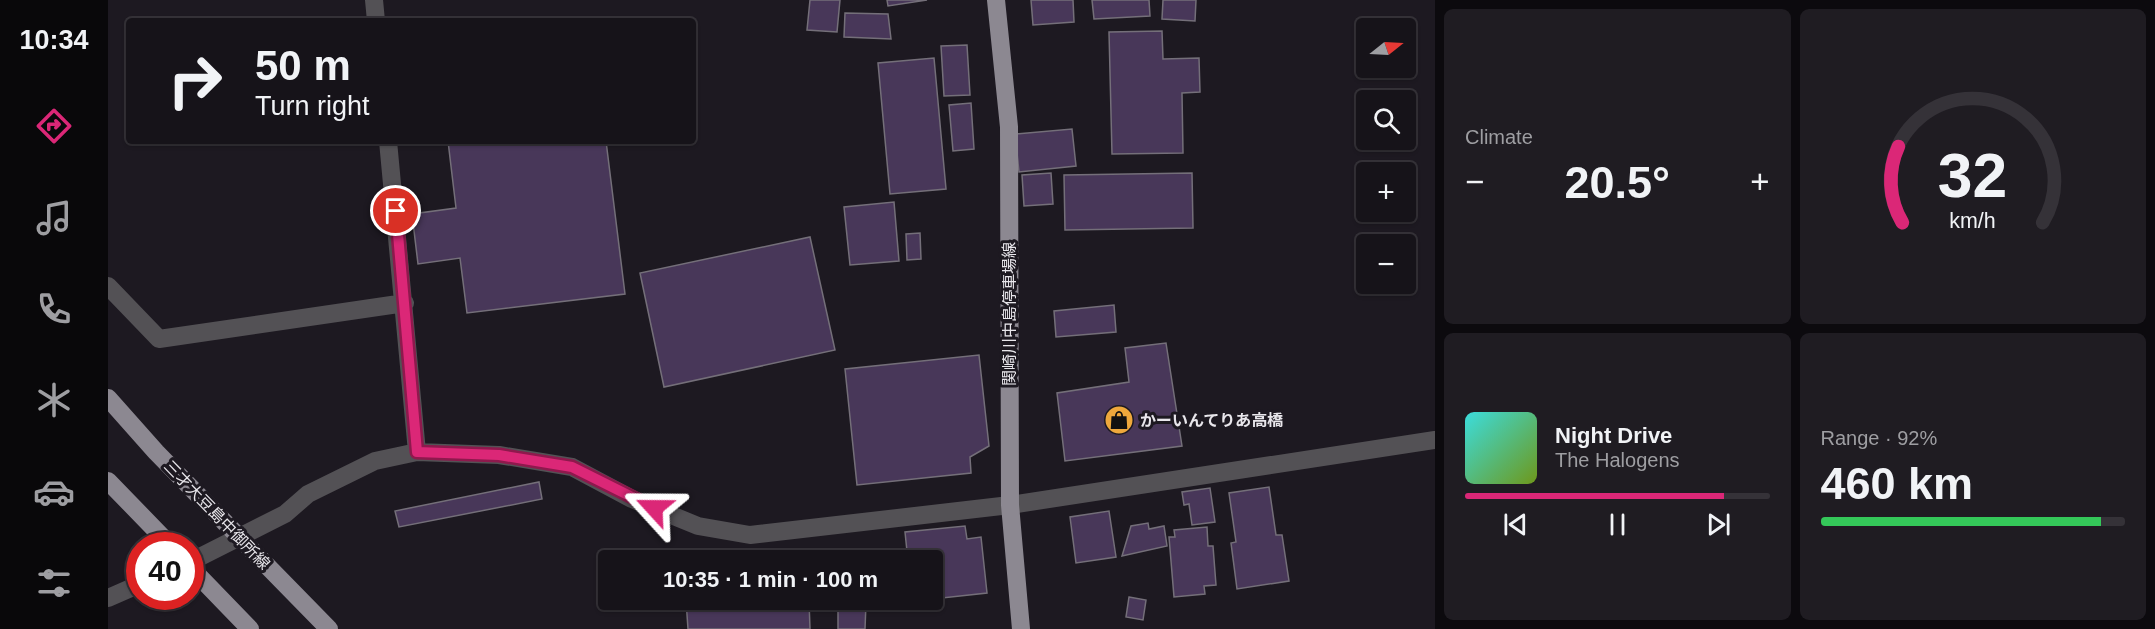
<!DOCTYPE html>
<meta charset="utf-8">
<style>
body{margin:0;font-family:Helvetica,"Noto Sans JP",sans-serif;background:#1f1c22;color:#f1f3f6;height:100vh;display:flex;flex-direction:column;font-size:22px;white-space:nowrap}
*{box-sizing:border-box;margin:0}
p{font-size:20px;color:#9e9ea2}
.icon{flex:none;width:33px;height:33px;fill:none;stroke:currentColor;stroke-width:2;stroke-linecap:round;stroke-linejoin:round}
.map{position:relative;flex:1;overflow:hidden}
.panel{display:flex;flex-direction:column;gap:9px;padding:9px;background:#0c0a0e;width:720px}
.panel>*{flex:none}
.banner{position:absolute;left:18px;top:18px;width:570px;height:126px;border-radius:6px;box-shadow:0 2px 4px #0004,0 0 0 2px #353238;background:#161319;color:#f1f3f6;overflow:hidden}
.needle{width:39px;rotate:72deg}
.fabs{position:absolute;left:1248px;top:18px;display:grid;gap:12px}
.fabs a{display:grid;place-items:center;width:60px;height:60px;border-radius:6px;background:#161319;box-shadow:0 2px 4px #0004,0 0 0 2px #353238;font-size:30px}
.speed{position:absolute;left:18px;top:532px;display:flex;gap:12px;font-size:30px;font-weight:700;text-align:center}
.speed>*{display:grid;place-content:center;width:78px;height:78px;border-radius:50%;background:#161319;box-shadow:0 2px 4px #0004,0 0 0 2px #353238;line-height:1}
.speed .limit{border:9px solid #d22;background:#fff;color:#111}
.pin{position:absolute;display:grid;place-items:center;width:51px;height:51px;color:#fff;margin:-26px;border:3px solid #fff;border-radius:50%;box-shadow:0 2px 6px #0007}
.me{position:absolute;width:66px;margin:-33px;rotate:294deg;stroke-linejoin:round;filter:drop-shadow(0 0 4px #0008)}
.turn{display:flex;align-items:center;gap:21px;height:126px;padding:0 30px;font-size:27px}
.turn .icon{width:78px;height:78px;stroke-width:2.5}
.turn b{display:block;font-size:42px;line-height:51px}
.big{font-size:45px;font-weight:800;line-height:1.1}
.panel .widget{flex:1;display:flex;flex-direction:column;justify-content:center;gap:9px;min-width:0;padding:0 21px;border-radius:9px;background:#1f1c22}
.panel .dial{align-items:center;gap:0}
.dial svg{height:156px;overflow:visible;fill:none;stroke:#353238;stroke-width:7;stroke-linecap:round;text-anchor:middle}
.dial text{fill:#f1f3f6;stroke:none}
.song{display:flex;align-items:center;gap:18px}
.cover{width:72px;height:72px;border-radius:9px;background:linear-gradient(135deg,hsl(180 70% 55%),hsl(80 70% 35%))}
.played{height:6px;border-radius:3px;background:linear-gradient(90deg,#db2777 85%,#353238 85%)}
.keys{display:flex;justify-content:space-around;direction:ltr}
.heat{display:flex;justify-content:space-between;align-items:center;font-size:33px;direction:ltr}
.charge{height:9px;border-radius:4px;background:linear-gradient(90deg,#34c759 92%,#353238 0)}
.panel .tiles{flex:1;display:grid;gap:9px;grid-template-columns:repeat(2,1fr)}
.trip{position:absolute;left:490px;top:550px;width:345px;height:60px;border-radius:6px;background:#161319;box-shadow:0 2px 4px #0004,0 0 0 2px #353238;font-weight:800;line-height:60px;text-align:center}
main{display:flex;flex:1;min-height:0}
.menu{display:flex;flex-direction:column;width:108px;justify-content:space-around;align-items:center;background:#09080a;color:#9e9ea2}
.menu .icon{width:42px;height:42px}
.menu .on{color:#db2777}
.menu b{font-size:27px;color:#f1f3f6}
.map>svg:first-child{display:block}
.building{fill:#483759;stroke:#746f79;stroke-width:1.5}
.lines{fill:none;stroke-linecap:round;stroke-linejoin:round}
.minor{stroke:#535155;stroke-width:18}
.major{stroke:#8c8891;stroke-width:18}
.route-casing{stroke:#8e194d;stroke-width:15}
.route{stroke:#db2777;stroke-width:10}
.labels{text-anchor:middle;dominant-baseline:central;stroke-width:6;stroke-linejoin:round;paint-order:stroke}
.street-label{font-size:16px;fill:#e8e6eb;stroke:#1d1921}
.poi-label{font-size:16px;font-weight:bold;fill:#e8e6eb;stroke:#1d1921;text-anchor:start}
</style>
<main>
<nav class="menu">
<b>10:34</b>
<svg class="icon on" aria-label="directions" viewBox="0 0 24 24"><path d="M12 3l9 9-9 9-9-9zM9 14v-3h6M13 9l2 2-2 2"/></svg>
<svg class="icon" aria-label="music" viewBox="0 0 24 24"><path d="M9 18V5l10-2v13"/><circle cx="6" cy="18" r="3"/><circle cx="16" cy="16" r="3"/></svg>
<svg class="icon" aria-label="phone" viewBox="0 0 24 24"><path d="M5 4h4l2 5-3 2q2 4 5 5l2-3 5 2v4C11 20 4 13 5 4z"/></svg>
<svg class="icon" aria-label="climate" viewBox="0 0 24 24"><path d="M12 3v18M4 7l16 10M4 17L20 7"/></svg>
<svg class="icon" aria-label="car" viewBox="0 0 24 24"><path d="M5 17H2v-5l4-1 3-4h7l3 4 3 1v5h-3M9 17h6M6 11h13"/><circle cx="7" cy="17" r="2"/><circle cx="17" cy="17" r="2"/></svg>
<svg class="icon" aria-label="filters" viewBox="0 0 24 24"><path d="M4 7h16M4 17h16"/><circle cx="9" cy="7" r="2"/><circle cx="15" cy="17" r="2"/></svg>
</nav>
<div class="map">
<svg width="1327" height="629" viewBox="0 0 1327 629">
<rect width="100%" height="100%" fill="#1d1921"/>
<!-- building -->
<path class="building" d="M 702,0 L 732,0 L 729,32 L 699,30 Z
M 779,0 L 819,0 L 780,6 Z
M 923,0 L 965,0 L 966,22 L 925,25 Z
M 984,0 L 1041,0 L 1042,16 L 986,19 Z
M 1055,0 L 1088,0 L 1087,21 L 1054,19 Z
M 737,13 L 780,14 L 783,39 L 736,37 Z
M 1054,31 L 1055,59 L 1091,58 L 1092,92 L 1074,93 L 1075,153 L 1004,154 L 1001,32 Z
M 859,45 L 862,95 L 836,96 L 833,46 Z
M 826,58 L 838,189 L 782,194 L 770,63 Z
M 863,103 L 866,149 L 845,151 L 841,105 Z
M 964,129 L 968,166 L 911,172 L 907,134 Z
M 340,141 L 498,141 L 517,294 L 359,313 L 352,258 L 310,264 L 304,214 L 348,208 Z
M 943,173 L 945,204 L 916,206 L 914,175 Z
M 1084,173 L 1085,228 L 957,230 L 956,175 Z
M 786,202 L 791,261 L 742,265 L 736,207 Z
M 812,233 L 813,259 L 799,260 L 798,234 Z
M 702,237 L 727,350 L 556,387 L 532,273 Z
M 1006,305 L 1008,332 L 948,337 L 946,311 Z
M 1058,343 L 1074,446 L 957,461 L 949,393 L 1021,382 L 1017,348 Z
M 871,355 L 881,446 L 862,457 L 863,473 L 749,485 L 737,369 Z
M 431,482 L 434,499 L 291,527 L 287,511 Z
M 1161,487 L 1168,535 L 1174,535 L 1181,581 L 1129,589 L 1123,543 L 1128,542 L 1121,493 Z
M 1102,488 L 1107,522 L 1084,525 L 1081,504 L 1076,505 L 1074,492 Z
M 1001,511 L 1008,557 L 968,563 L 962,517 Z
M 1040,523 L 1041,529 L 1056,526 L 1059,546 L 1014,556 L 1023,526 Z
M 857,526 L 859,539 L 873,537 L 879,593 L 825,599 L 825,561 L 800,561 L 797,532 Z
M 1099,527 L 1100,546 L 1105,546 L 1108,585 L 1096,586 L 1097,594 L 1066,597 L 1061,537 L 1067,537 L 1066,530 Z
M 699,559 L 699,561 L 659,561 Z
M 1021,597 L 1038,600 L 1035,620 L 1018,617 Z
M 578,600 L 701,600 L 702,629 L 580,629 Z
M 730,602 L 758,603 L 757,629 L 730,629 Z"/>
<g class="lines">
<!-- minor -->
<path class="minor" d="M 266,0 L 268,21
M 280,141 L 309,452
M 0,286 L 51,339 L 297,303
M 82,562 L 177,514 L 200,494 L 267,461 L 309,452 L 391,455 L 464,467 L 524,499 L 590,526 L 642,535 L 902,505 L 1327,440
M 0,598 L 32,584"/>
<!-- major -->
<path class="major" d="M 888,0 L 901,127 L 902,505 L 913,629
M 0,398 L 48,452 L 221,629
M 0,481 L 63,546
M 82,567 L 142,629"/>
</g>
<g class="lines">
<!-- route casing -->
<g class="route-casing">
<path id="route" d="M 288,211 L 309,452 L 391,455 L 464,467 L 546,508"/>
</g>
<!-- route -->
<use href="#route" class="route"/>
</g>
<!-- icons -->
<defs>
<g id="shop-disc" transform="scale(1.5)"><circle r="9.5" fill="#eea83c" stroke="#1d1921"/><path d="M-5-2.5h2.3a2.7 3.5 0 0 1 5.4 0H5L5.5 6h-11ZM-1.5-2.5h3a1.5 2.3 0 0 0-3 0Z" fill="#111"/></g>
</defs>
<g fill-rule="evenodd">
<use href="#shop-disc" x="1011" y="420"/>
</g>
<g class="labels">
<!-- street labels -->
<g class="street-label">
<text transform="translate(901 314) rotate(-90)">関崎川中島停車場線</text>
<text transform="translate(109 515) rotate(46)">三才大豆島中御所線</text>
</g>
<!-- poi labels -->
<g class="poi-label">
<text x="1032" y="420">かーいんてりあ高橋</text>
</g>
</g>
</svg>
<div class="fabs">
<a><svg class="needle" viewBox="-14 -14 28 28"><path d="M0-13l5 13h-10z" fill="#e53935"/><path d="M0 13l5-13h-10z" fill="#9e9ea2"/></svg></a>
<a><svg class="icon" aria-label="search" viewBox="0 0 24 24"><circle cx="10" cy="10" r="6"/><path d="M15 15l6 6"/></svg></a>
<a>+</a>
<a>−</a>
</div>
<div class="speed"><div class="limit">40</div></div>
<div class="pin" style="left:288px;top:211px;background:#d93025"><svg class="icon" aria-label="arrive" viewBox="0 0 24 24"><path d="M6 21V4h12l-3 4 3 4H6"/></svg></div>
<svg class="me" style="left:546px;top:508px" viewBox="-20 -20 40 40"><path d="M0-17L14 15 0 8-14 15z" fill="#db2777" stroke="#fff" stroke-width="4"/></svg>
<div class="trip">10:35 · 1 min · 100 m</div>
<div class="banner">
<div class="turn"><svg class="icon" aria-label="right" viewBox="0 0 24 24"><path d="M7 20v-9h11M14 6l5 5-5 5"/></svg><div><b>50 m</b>Turn right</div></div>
</div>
</div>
<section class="panel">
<div class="tiles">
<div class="widget"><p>Climate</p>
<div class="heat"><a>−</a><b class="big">20.5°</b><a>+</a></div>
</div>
<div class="widget dial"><svg viewBox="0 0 100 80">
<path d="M14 69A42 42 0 1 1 86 69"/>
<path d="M14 69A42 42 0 0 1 12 30" stroke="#db2777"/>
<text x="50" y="56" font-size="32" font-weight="700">32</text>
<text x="50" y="72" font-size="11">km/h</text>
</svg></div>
<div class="widget">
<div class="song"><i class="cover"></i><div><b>Night Drive</b><p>The Halogens</p></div></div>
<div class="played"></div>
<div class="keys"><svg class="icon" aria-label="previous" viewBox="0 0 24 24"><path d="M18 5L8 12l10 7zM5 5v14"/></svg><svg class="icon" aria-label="pause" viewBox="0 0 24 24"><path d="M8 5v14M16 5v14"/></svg><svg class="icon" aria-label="next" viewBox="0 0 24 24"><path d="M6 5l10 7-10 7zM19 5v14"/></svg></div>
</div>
<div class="widget"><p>Range · 92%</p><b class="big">460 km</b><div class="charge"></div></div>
</div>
</section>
</main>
